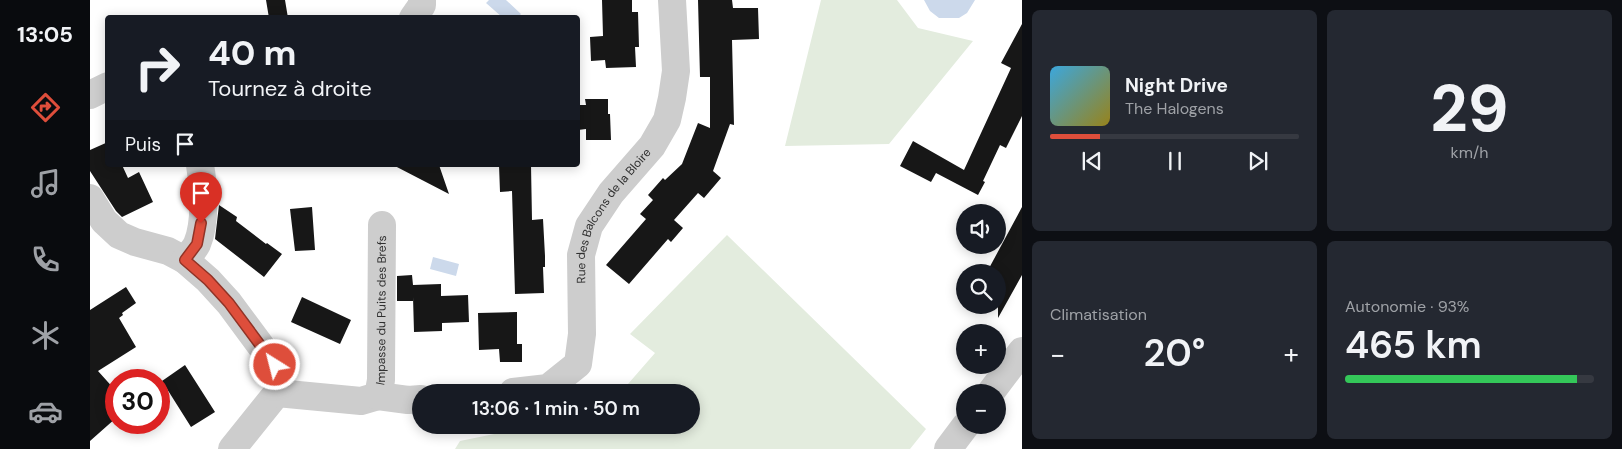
<!DOCTYPE html>
<html lang="fr">
<meta charset="utf-8">
<style>
body{margin:0;font-family:"DM Sans",sans-serif;background:#242831;color:#f1f3f6;height:100vh;display:flex;flex-direction:column;font-size:19px;white-space:nowrap}
*{box-sizing:border-box;margin:0}
p{font-size:16px;color:#9ea1a6}
.icon{flex:none;width:28px;height:28px;fill:none;stroke:currentColor;stroke-width:2;stroke-linecap:round;stroke-linejoin:round}
.map{position:relative;flex:1;overflow:hidden}
.details{display:flex;flex-direction:column;gap:10px;padding:10px;background:#0d0f14;width:600px}
.details>*{flex:none}
.banner{position:absolute;left:15px;top:15px;width:475px;height:152px;border-radius:5px;box-shadow:0 2px 12px #0003;background:#171b24;color:#f1f3f6;overflow:hidden}
.fabs{position:absolute;left:866px;top:204px;display:grid;gap:10px}
.fabs a{display:grid;place-items:center;width:50px;height:50px;border-radius:50%;background:#171b24;box-shadow:0 2px 12px #0003;font-size:25px}
.speed{position:absolute;left:15px;top:369px;display:flex;gap:10px;font-size:25px;font-weight:700;text-align:center}
.speed>*{display:grid;place-content:center;width:65px;height:65px;border-radius:50%;background:#171b24;box-shadow:0 2px 12px #0003;line-height:1}
.speed .limit{border:8px solid #d22;background:#fff;color:#111}
.pin{position:absolute;display:grid;place-items:center;width:42px;height:42px;color:#fff;margin:-51px -21px;border-radius:50% 50% 50% 0;rotate:-45deg;box-shadow:0 0 5px #0007}
.pin .icon{rotate:45deg}
.me{position:absolute;width:55px;margin:-28px;rotate:324deg;stroke-linejoin:round;filter:drop-shadow(0 0 4px #0008)}
.turn{display:flex;align-items:center;gap:18px;height:105px;padding:0 20px;font-size:22px}
.turn .icon{width:65px;height:65px;stroke-width:2.5}
.turn b{display:block;font-size:35px;line-height:42px}
.then{display:flex;align-items:center;height:48px;padding:0 20px;background:#0003;gap:10px;font-size:19px}
.big{font-size:38px;font-weight:600;line-height:1.1}
.details .widget{flex:1;display:flex;flex-direction:column;justify-content:center;gap:8px;min-width:0;padding:0 18px;border-radius:8px;background:#242831}
.details .dial{align-items:center;gap:0}
.dial b{font-size:65px;line-height:1}
.song{display:flex;align-items:center;gap:15px}
.cover{width:60px;height:60px;border-radius:8px;background:linear-gradient(135deg,hsl(200 70% 55%),hsl(50 70% 35%))}
.played{height:5px;border-radius:2px;background:linear-gradient(90deg,#de4e3b 20%,#363941 20%)}
.keys{display:flex;justify-content:space-around;direction:ltr}
.heat{display:flex;justify-content:space-between;align-items:center;font-size:28px;direction:ltr}
.charge{height:8px;border-radius:4px;background:linear-gradient(90deg,#34c759 93%,#363941 0)}
.details .tiles{flex:1;display:grid;gap:10px;grid-template-columns:repeat(2,1fr)}
.trip{position:absolute;left:322px;top:384px;width:288px;height:50px;border-radius:25px;background:#171b24;box-shadow:0 2px 12px #0003;font-weight:600;line-height:50px;text-align:center}
main{display:flex;flex:1;min-height:0}
.menu{display:flex;flex-direction:column;width:90px;justify-content:space-around;align-items:center;background:#090b0e;color:#9ea1a6}
.menu .icon{width:35px;height:35px}
.menu .active{color:#de4e3b}
.menu b{font-size:22px;color:#f1f3f6}
.map>svg:first-child{display:block}
.green{fill:#e3ecde}
.water{fill:#ccd9eb}
.building{fill:#171717}
.lines{fill:none;stroke-linecap:round;stroke-linejoin:round}
.minor{stroke:#cdcdcd;stroke-width:28}
.route-casing{stroke:#903326;stroke-width:12}
.route{stroke:#de4e3b;stroke-width:9}
.labels{text-anchor:middle;dominant-baseline:central;stroke-width:5;stroke-linejoin:round;paint-order:stroke}
.street-label{font-size:12px;fill:#303030;stroke:#fff}
</style>
<main>
<nav class="menu">
<b>13:05</b>
<svg class="icon active" aria-label="directions" viewBox="0 0 24 24"><path d="M12 3l9 9-9 9-9-9zM9 14v-3h6M13 9l2 2-2 2"/></svg>
<svg class="icon" aria-label="music" viewBox="0 0 24 24"><path d="M9 18V5l10-2v13"/><circle cx="6" cy="18" r="3"/><circle cx="16" cy="16" r="3"/></svg>
<svg class="icon" aria-label="phone" viewBox="0 0 24 24"><path d="M5 4h4l2 5-3 2q2 4 5 5l2-3 5 2v4C11 20 4 13 5 4z"/></svg>
<svg class="icon" aria-label="climate" viewBox="0 0 24 24"><path d="M12 3v18M4 7l16 10M4 17L20 7"/></svg>
<svg class="icon" aria-label="car" viewBox="0 0 24 24"><path d="M5 17H2v-5l4-1 3-4h7l3 4 3 1v5h-3M9 17h6M6 11h13"/><circle cx="7" cy="17" r="2"/><circle cx="17" cy="17" r="2"/></svg>
</nav>
<div class="map">
<svg width="932" height="449" viewBox="0 0 932 449">
<rect width="100%" height="100%" fill="#fff"/>
<!-- green -->
<path class="green" d="M 731,0 L 807,0 L 828,28 L 883,41 L 799,144 L 695,146 Z
M 637,235 L 836,429 L 820,449 L 365,449 L 370,441 L 448,425 L 601,425 L 601,392 L 531,392 L 565,353 L 540,334 Z"/>
<!-- water -->
<path class="water" d="M 399,0 L 416,0 L 431,14 L 428,17 L 412,17 L 396,3 Z
M 834,0 L 885,0 L 877,13 L 869,18 L 849,18 L 840,11 Z
M 343,257 L 369,264 L 366,276 L 340,269 Z"/>
<!-- building -->
<path class="building" d="M 176,0 L 195,0 L 198,18 L 179,18 Z
M 512,0 L 542,0 L 542,12 L 548,12 L 549,47 L 545,47 L 546,67 L 516,68 L 515,60 L 501,61 L 500,37 L 513,36 Z
M 608,0 L 642,0 L 643,8 L 668,8 L 669,39 L 642,40 L 644,125 L 640,124 L 623,171 L 631,178 L 614,198 L 608,193 L 584,220 L 593,228 L 581,242 L 578,239 L 539,284 L 516,265 L 556,219 L 550,214 L 563,200 L 558,195 L 573,178 L 575,180 L 592,164 L 608,123 L 620,128 L 620,77 L 610,77 Z
M 932,24 L 932,116 L 916,148 L 910,145 L 893,181 L 895,182 L 888,195 L 846,173 L 841,182 L 810,166 L 823,141 L 874,170 L 921,68 L 911,63 Z
M 495,99 L 518,99 L 518,114 L 520,114 L 521,140 L 496,140 L 496,129 L 488,130 L 488,105 L 496,105 Z
M 18,142 L 18,165 L 32,165 L 38,178 L 49,172 L 63,202 L 32,217 L 26,211 L 0,171 L 0,150 Z
M 303,165 L 349,165 L 359,194 Z
M 409,165 L 441,165 L 442,220 L 453,219 L 455,256 L 455,267 L 453,267 L 454,293 L 425,294 L 422,191 L 410,192 Z
M 129,205 L 147,217 L 146,221 L 176,244 L 177,243 L 192,254 L 174,277 L 125,239 Z
M 222,207 L 225,250 L 205,251 L 200,209 Z
M 932,207 L 932,275 L 908,318 L 908,272 L 897,272 Z
M 322,275 L 323,285 L 351,284 L 351,296 L 378,295 L 379,322 L 352,323 L 352,331 L 324,332 L 323,297 L 323,301 L 307,301 L 307,276 Z
M 36,287 L 46,303 L 32,313 L 33,315 L 29,318 L 46,347 L 8,371 L 26,391 L 26,418 L 0,441 L 0,310 Z
M 212,297 L 261,320 L 250,344 L 201,322 Z
M 427,312 L 427,344 L 432,344 L 432,362 L 410,362 L 409,349 L 389,350 L 388,313 Z
M 95,365 L 125,412 L 101,427 L 72,381 Z"/>
<g class="lines">
<!-- minor -->
<g class="minor">
<path d="M 323,18 L 332,5 L 332,0"/>
<path d="M 0,95 L 18,86"/>
<path d="M 0,198 L 14,221 L 29,235 L 45,242 L 78,251 L 95,260 L 118,280 L 139,303 L 185,365 L 189,378 L 187,393 L 142,449"/>
<path d="M 95,260 C 99,255 104,250 107,244 C 116,223 114,187 110,165"/>
<path id="s1" d="M 423,392 L 458,388 L 488,364 L 492,334 L 491,255 L 499,226 L 521,193 L 562,146 L 577,120 L 582,98 L 586,71 L 582,0"/>
<path d="M 901,392 L 932,351"/>
<path d="M 187,393 L 271,401 L 288,396"/>
<path id="s2" d="M 288,396 L 291,380 L 292,225"/>
<path d="M 288,396 L 318,400 L 331,399"/>
<path d="M 858,449 L 876,425"/>
</g>
</g>
<g class="lines">
<!-- route casing -->
<g class="route-casing">
<path id="route" d="M 111,223 L 107,244 L 95,260 L 118,280 L 139,303 L 185,365"/>
</g>
<!-- route -->
<use href="#route" class="route"/>
</g>
<g class="labels">
<!-- street labels -->
<g class="street-label">
<text stroke="none"><textPath href="#s1" startOffset="232">Rue des Balcons de la Bloire</textPath></text>
<text stroke="none"><textPath href="#s2" startOffset="86">Impasse du Puits des Brefs</textPath></text>
</g>
</g>
</svg>
<div class="fabs">
<a><svg class="icon" aria-label="sound" viewBox="0 0 24 24"><path d="M4 9h4l5-4v14l-5-4H4zM17 9q2 3 0 6"/></svg></a>
<a><svg class="icon" aria-label="search" viewBox="0 0 24 24"><circle cx="10" cy="10" r="6"/><path d="M15 15l6 6"/></svg></a>
<a>+</a>
<a>−</a>
</div>
<div class="speed"><div class="limit">30</div></div>
<div class="pin" style="left:111px;top:223px;background:#d93025"><svg class="icon" aria-label="arrive" viewBox="0 0 24 24"><path d="M6 21V4h12l-3 4 3 4H6"/></svg></div>
<svg class="me" style="left:185px;top:365px" viewBox="-20 -20 40 40"><circle r="17" fill="#de4e3b" stroke="#fff" stroke-width="3"/><path d="M0-11L8 9 0 5-8 9z" fill="#fff"/></svg>
<div class="trip">13:06 · 1 min · 50 m</div>
<div class="banner">
<div class="turn"><svg class="icon" aria-label="right" viewBox="0 0 24 24"><path d="M7 20v-9h11M14 6l5 5-5 5"/></svg><div><b>40 m</b>Tournez à droite</div></div>
<div class="then">Puis<svg class="icon" aria-label="arrive" viewBox="0 0 24 24"><path d="M6 21V4h12l-3 4 3 4H6"/></svg></div>
</div>
</div>
<section class="details">
<div class="tiles">
<div class="widget">
<div class="song"><i class="cover"></i><div><b>Night Drive</b><p>The Halogens</p></div></div>
<div class="played"></div>
<div class="keys"><svg class="icon" aria-label="previous" viewBox="0 0 24 24"><path d="M18 5L8 12l10 7zM5 5v14"/></svg><svg class="icon" aria-label="pause" viewBox="0 0 24 24"><path d="M8 5v14M16 5v14"/></svg><svg class="icon" aria-label="next" viewBox="0 0 24 24"><path d="M6 5l10 7-10 7zM19 5v14"/></svg></div>
</div>
<div class="widget dial"><b>29</b><p>km/h</p></div>
<div class="widget"><p>Climatisation</p>
<div class="heat"><a>−</a><b class="big">20°</b><a>+</a></div>
</div>
<div class="widget"><p>Autonomie · 93%</p><b class="big">465 km</b><div class="charge"></div></div>
</div>
</section>
</main>
